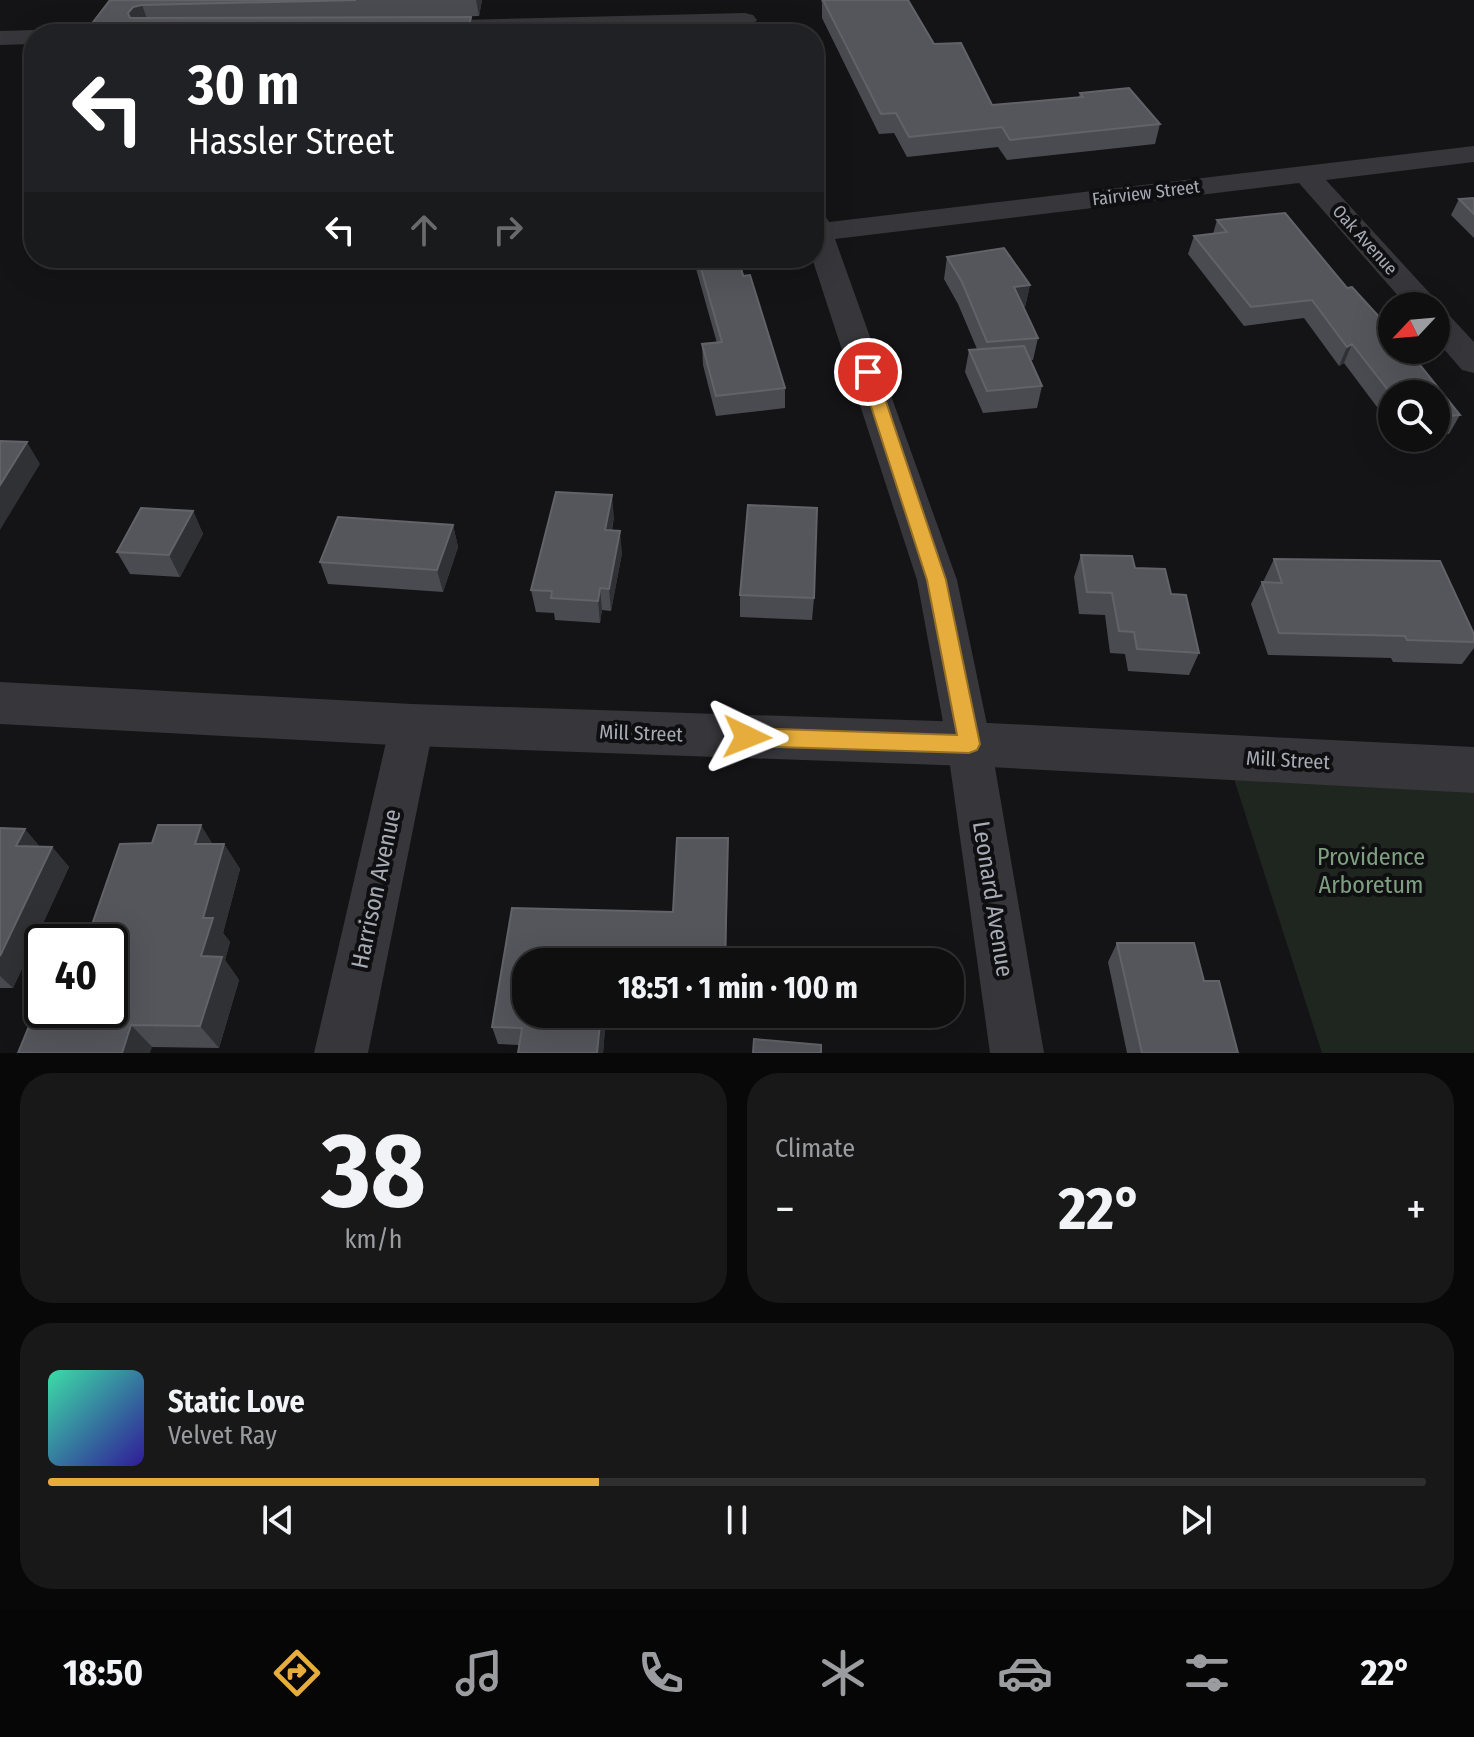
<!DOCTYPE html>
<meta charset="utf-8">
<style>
body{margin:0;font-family:"Fira Sans Condensed",sans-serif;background:#181819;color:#f1f3f6;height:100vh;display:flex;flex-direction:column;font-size:30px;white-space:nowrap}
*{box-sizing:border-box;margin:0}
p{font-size:26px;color:#9b9c9f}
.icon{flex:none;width:44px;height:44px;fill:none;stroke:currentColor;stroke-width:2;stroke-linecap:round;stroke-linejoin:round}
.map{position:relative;height:1053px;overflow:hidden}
.drawer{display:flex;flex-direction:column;gap:20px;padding:20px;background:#080809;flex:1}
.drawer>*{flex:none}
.guide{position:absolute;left:24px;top:24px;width:800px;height:244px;border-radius:32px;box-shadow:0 8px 32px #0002,0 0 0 2px #2f2f30;background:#202124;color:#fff;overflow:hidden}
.needle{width:52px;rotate:244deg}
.buttons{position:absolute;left:1378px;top:292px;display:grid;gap:16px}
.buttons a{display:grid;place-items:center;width:72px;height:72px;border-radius:50%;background:#0f0f10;box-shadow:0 8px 32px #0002,0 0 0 2px #2f2f30;font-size:40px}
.speed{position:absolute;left:24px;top:924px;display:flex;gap:16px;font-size:40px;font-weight:700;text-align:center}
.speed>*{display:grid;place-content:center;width:104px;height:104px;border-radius:50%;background:#0f0f10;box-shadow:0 8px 32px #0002,0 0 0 2px #2f2f30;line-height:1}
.speed .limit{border:4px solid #111;border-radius:12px;background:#fff;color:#111}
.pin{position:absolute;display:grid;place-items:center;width:68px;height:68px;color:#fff;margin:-34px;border:4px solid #fff;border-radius:50%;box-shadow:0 2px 8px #0007}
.me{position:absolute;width:88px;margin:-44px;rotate:92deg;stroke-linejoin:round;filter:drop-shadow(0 0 6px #0008)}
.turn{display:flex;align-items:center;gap:28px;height:168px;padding:0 32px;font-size:36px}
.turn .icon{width:104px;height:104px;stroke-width:2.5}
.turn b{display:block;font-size:56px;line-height:68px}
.lanes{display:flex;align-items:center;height:76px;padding:0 32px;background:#0003;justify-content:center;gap:40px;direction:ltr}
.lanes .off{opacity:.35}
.big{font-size:60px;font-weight:700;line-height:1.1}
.drawer .widget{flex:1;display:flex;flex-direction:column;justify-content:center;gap:12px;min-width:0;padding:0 28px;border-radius:32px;background:#181819}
.drawer .dial{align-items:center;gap:0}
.dial b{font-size:104px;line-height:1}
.song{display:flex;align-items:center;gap:24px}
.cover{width:96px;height:96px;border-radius:12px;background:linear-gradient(135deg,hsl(160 70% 55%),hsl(250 70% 35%))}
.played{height:8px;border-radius:4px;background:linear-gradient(90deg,#e6ad3c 40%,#2f2f30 40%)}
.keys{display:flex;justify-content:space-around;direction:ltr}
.heat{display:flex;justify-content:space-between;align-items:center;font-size:44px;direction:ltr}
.drawer .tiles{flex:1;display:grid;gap:20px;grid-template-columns:1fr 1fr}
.widget:last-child{grid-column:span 2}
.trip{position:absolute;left:512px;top:948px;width:452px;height:80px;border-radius:32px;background:#0f0f10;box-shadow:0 8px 32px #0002,0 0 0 2px #2f2f30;font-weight:700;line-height:80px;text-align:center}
.menu{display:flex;height:128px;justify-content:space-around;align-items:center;background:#060606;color:#9b9c9f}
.menu .icon{width:56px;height:56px}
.menu .active{color:#e6ad3c}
.menu b{font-size:36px;color:#f1f3f6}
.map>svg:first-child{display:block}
.green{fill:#1f2620}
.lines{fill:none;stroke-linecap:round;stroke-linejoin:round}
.minor{fill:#36363b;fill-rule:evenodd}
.tertiary{fill:#36363b;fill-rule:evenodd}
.wall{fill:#4a4b51}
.shaded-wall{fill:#303135}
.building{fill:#54565b;stroke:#616369;stroke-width:2}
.route{fill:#e6ad3c;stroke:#967027;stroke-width:2}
.labels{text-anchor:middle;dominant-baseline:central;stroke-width:8;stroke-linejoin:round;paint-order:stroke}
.far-street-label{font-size:18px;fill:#a7abb5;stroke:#0f0f11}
.street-label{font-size:20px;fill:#a7abb5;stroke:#0f0f11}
.near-park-label{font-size:24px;fill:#7f9f81;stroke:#0f0f11}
.near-street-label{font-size:24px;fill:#a7abb5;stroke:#0f0f11}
</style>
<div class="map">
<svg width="1474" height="1053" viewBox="0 0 1474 1053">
<rect width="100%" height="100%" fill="#141416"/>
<!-- green -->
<path class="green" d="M 1227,757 L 1474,770 L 1474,1053 L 1322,1053 Z"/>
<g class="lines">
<!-- minor -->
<path class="minor" d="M 745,13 L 753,15 L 757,20 L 753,25 L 462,34 L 416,34 L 408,28 L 412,23 L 420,21 Z
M 34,30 L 44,34 L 34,34 L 34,44 L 0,45 L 0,31 Z
M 1474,146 L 1474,162 L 1326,180 L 1435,299 L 1440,306 L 1437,310 L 1447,313 L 1474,342 L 1474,373 L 1462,370 L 1436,340 L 1436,306 L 1407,306 L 1299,183 L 835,239 L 957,580 L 991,744 L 1044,1053 L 990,1053 L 947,744 L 917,580 L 812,258 L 814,211 L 824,214 L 829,222 Z
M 412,707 L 427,712 L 434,725 L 368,1053 L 314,1053 L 390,725 L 397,712 Z"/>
<!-- tertiary -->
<path class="tertiary" d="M 0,682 L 412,704 L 969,722 L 1474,747 L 1474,793 L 969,766 L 412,746 L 0,724 Z"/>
</g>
<!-- wall -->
<path class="wall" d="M 110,0 L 482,0 L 479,16 L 444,17 L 471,17 L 474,34 L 84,34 Z
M 821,0 L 908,0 L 934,44 L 992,105 L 1079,97 L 1080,93 L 1160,124 L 1155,144 L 1007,160 L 998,147 L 907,157 L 894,133 L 879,134 L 822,18 L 822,3 Z
M 1474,198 L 1474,238 L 1451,215 L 1459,199 Z
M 1217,220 L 1347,288 L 1460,415 L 1449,434 L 1436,435 L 1436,394 L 1392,394 L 1392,427 L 1344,363 L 1339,366 L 1304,318 L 1244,326 L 1188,254 L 1194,236 L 1213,234 Z
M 947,257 L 1030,285 L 1025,307 L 1023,307 L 1038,338 L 1033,360 L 1030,360 L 1042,386 L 1037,408 L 983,413 L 965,372 L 969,350 L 977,349 L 958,304 L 944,279 Z
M 693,258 L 738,258 L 785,388 L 785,408 L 716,416 L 703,365 L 702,344 L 717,343 Z
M 193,511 L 203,534 L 180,577 L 130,574 L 117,552 Z
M 614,517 L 612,530 L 622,553 L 611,611 L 602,610 L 600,623 L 555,620 L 554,613 L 536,612 L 531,590 Z
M 453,525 L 458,547 L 443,592 L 328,584 L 320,562 Z
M 1081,555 L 1135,568 L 1171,594 L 1199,653 L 1189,675 L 1128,671 L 1125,654 L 1110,653 L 1105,615 L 1079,614 L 1074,577 Z
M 1274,559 L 1474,634 L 1474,648 L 1462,664 L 1393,662 L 1391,658 L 1268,655 L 1251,604 L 1262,582 L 1263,582 Z
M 740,595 L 814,598 L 812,620 L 740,617 Z
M 0,828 L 40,847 L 52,847 L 69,867 L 13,988 L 0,988 Z
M 213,844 L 224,844 L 240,869 L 223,933 L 230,942 L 225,960 L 239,980 L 219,1048 L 152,1047 L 110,1010 Z
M 728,858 L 726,962 L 526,1014 L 725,1014 L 725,1019 L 606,1017 L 603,1053 L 518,1053 L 519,1045 L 498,1044 L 492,1027 L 673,912 Z
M 1117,943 L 1204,981 L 1238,1053 L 1127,1053 L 1108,962 Z"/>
<!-- shaded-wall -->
<path class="shaded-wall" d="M 476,0 L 482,0 L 479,16 Z
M 142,5 L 149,24 L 135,32 L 128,13 L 133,7 Z
M 471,17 L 474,34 L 467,34 Z
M 1030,285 L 1025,307 L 1009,310 L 1014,287 Z
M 1352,344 L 1344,363 L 1339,366 L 1347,347 Z
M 27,442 L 40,464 L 0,530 L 0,485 Z
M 612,495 L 614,517 L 607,552 L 605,530 Z
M 193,511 L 203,534 L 180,577 L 169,555 Z
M 453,525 L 458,547 L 443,592 L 437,570 Z
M 620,531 L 622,553 L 611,611 L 609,589 Z
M 600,588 L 602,610 L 600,623 L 598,601 Z
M 201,825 L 217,851 L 195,844 Z
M 25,829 L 42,849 L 16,846 Z
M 224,844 L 240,869 L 223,933 L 230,942 L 225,960 L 239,980 L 219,1048 L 200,1026 L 201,956 L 203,918 Z
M 52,847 L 69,867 L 13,988 L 0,976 L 0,956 Z
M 601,1014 L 606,1014 L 606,1017 L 603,1053 L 597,1053 Z
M 131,1025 L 152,1047 L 150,1053 L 122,1053 Z"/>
<!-- building -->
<path class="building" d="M 110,0 L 356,0 L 142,5 L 133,7 L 128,13 L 130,18 L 471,17 L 467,34 L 84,34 Z
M 823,0 L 908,0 L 934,44 L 961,43 L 992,105 L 1083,97 L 1080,93 L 1129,88 L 1160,124 L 1010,140 L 1002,127 L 909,137 L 896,113 L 881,114 Z
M 1474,198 L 1474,214 L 1459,199 Z
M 1285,213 L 1347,288 L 1352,287 L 1392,331 L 1392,350 L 1408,350 L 1460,415 L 1436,417 L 1436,394 L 1392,394 L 1392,395 L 1352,344 L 1347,347 L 1312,300 L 1251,307 L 1194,236 L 1227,232 L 1217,220 Z
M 1004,248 L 1030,285 L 1014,287 L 1038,338 L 987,342 L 962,282 L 947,257 Z
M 698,258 L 738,258 L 743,276 L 750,275 L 785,388 L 716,396 L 702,344 L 722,342 Z
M 1024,346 L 1042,386 L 987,391 L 969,350 Z
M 0,441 L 27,442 L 0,485 Z
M 556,492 L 612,495 L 605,530 L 620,531 L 609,589 L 600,588 L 598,601 L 551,598 L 552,591 L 531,590 Z
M 748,505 L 817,508 L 814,598 L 740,595 Z
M 141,508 L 193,511 L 169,555 L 117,552 Z
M 338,517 L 453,525 L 437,570 L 320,562 Z
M 1081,555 L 1132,556 L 1135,568 L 1165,569 L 1171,594 L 1186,595 L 1199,653 L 1137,649 L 1134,632 L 1119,631 L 1112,593 L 1087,592 Z
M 1274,559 L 1440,561 L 1474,634 L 1474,642 L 1407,640 L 1405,636 L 1279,633 L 1262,582 L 1282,583 Z
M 158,825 L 201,825 L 195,844 L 224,844 L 203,918 L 213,918 L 201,956 L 222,957 L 200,1026 L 131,1025 L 122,1053 L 18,1053 L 36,1009 L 110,1010 L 110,942 L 86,942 L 120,844 L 152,843 Z
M 0,828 L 25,829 L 16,846 L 52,847 L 0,956 Z
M 677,838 L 728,838 L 725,962 L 526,962 L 526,1014 L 601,1014 L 597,1053 L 518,1053 L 522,1028 L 492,1027 L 512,908 L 673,912 Z
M 1117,943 L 1194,943 L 1204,981 L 1219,981 L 1238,1053 L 1142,1053 Z
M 754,1039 L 821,1045 L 821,1053 L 753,1053 Z"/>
<!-- route -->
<path class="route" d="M 868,367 L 876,372 L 946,580 L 980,744 L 977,750 L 969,753 L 747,746 L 740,743 L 736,737 L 740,730 L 747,728 L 957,735 L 927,580 L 860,372 Z"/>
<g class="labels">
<!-- far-street labels -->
<g class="far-street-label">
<text transform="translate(1146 193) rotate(-7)">Fairview Street</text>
<text transform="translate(1365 240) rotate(48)">Oak Avenue</text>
</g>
<!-- street labels -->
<g class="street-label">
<text transform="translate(641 733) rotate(2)">Mill Street</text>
<text transform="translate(1288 760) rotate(3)">Mill Street</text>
</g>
<!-- near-park labels -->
<g class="near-park-label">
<text x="1371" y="857">Providence<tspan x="1371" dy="28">Arboretum</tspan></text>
</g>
<!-- near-street labels -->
<g class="near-street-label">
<text transform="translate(376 889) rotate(-78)">Harrison Avenue</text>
<text transform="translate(993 899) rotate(81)">Leonard Avenue</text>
</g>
</g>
</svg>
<div class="buttons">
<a><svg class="needle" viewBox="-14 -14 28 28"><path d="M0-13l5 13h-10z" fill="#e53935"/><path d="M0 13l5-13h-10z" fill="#9b9c9f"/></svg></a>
<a><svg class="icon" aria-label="search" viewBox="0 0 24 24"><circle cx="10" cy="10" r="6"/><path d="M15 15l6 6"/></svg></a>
</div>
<div class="speed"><div class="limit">40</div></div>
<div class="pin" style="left:868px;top:372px;background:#d93025"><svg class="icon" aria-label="arrive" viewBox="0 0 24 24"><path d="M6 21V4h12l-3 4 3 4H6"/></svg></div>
<svg class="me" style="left:747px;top:737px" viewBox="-20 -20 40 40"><path d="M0-17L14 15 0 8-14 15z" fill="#e6ad3c" stroke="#fff" stroke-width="4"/></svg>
<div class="trip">18:51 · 1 min · 100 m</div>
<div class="guide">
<div class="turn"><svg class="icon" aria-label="left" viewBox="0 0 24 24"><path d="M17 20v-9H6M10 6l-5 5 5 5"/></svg><div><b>30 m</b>Hassler Street</div></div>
<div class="lanes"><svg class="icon" aria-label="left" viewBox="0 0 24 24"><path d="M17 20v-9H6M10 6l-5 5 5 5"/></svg><svg class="icon off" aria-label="ahead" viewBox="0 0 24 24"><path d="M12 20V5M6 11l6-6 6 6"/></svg><svg class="icon off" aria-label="right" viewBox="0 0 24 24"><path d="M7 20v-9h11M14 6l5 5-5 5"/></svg></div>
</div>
</div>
<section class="drawer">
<div class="tiles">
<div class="widget dial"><b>38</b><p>km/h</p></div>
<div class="widget"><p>Climate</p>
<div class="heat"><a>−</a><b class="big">22°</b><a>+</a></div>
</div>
<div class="widget">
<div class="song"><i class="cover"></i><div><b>Static Love</b><p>Velvet Ray</p></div></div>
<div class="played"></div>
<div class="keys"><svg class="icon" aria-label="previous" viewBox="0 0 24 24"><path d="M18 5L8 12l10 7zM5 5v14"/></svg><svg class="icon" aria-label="pause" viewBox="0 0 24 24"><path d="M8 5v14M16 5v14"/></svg><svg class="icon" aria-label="next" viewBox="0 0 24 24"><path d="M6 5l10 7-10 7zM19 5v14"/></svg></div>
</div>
</div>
</section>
<nav class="menu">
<b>18:50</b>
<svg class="icon active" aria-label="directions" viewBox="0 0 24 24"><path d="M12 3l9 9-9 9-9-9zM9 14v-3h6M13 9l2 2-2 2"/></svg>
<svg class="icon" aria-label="music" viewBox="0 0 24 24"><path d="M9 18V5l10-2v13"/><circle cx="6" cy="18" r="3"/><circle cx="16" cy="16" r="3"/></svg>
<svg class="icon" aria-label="phone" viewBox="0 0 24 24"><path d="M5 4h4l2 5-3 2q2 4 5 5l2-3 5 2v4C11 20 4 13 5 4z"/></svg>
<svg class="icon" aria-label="climate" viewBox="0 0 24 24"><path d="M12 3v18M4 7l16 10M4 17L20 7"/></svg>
<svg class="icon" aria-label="car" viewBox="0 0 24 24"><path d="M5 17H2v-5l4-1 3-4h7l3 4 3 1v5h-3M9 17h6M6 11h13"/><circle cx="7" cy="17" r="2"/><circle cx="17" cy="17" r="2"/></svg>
<svg class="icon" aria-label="filters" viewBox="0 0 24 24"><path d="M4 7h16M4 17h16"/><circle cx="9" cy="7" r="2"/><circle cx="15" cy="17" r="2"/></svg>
<b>22°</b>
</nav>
